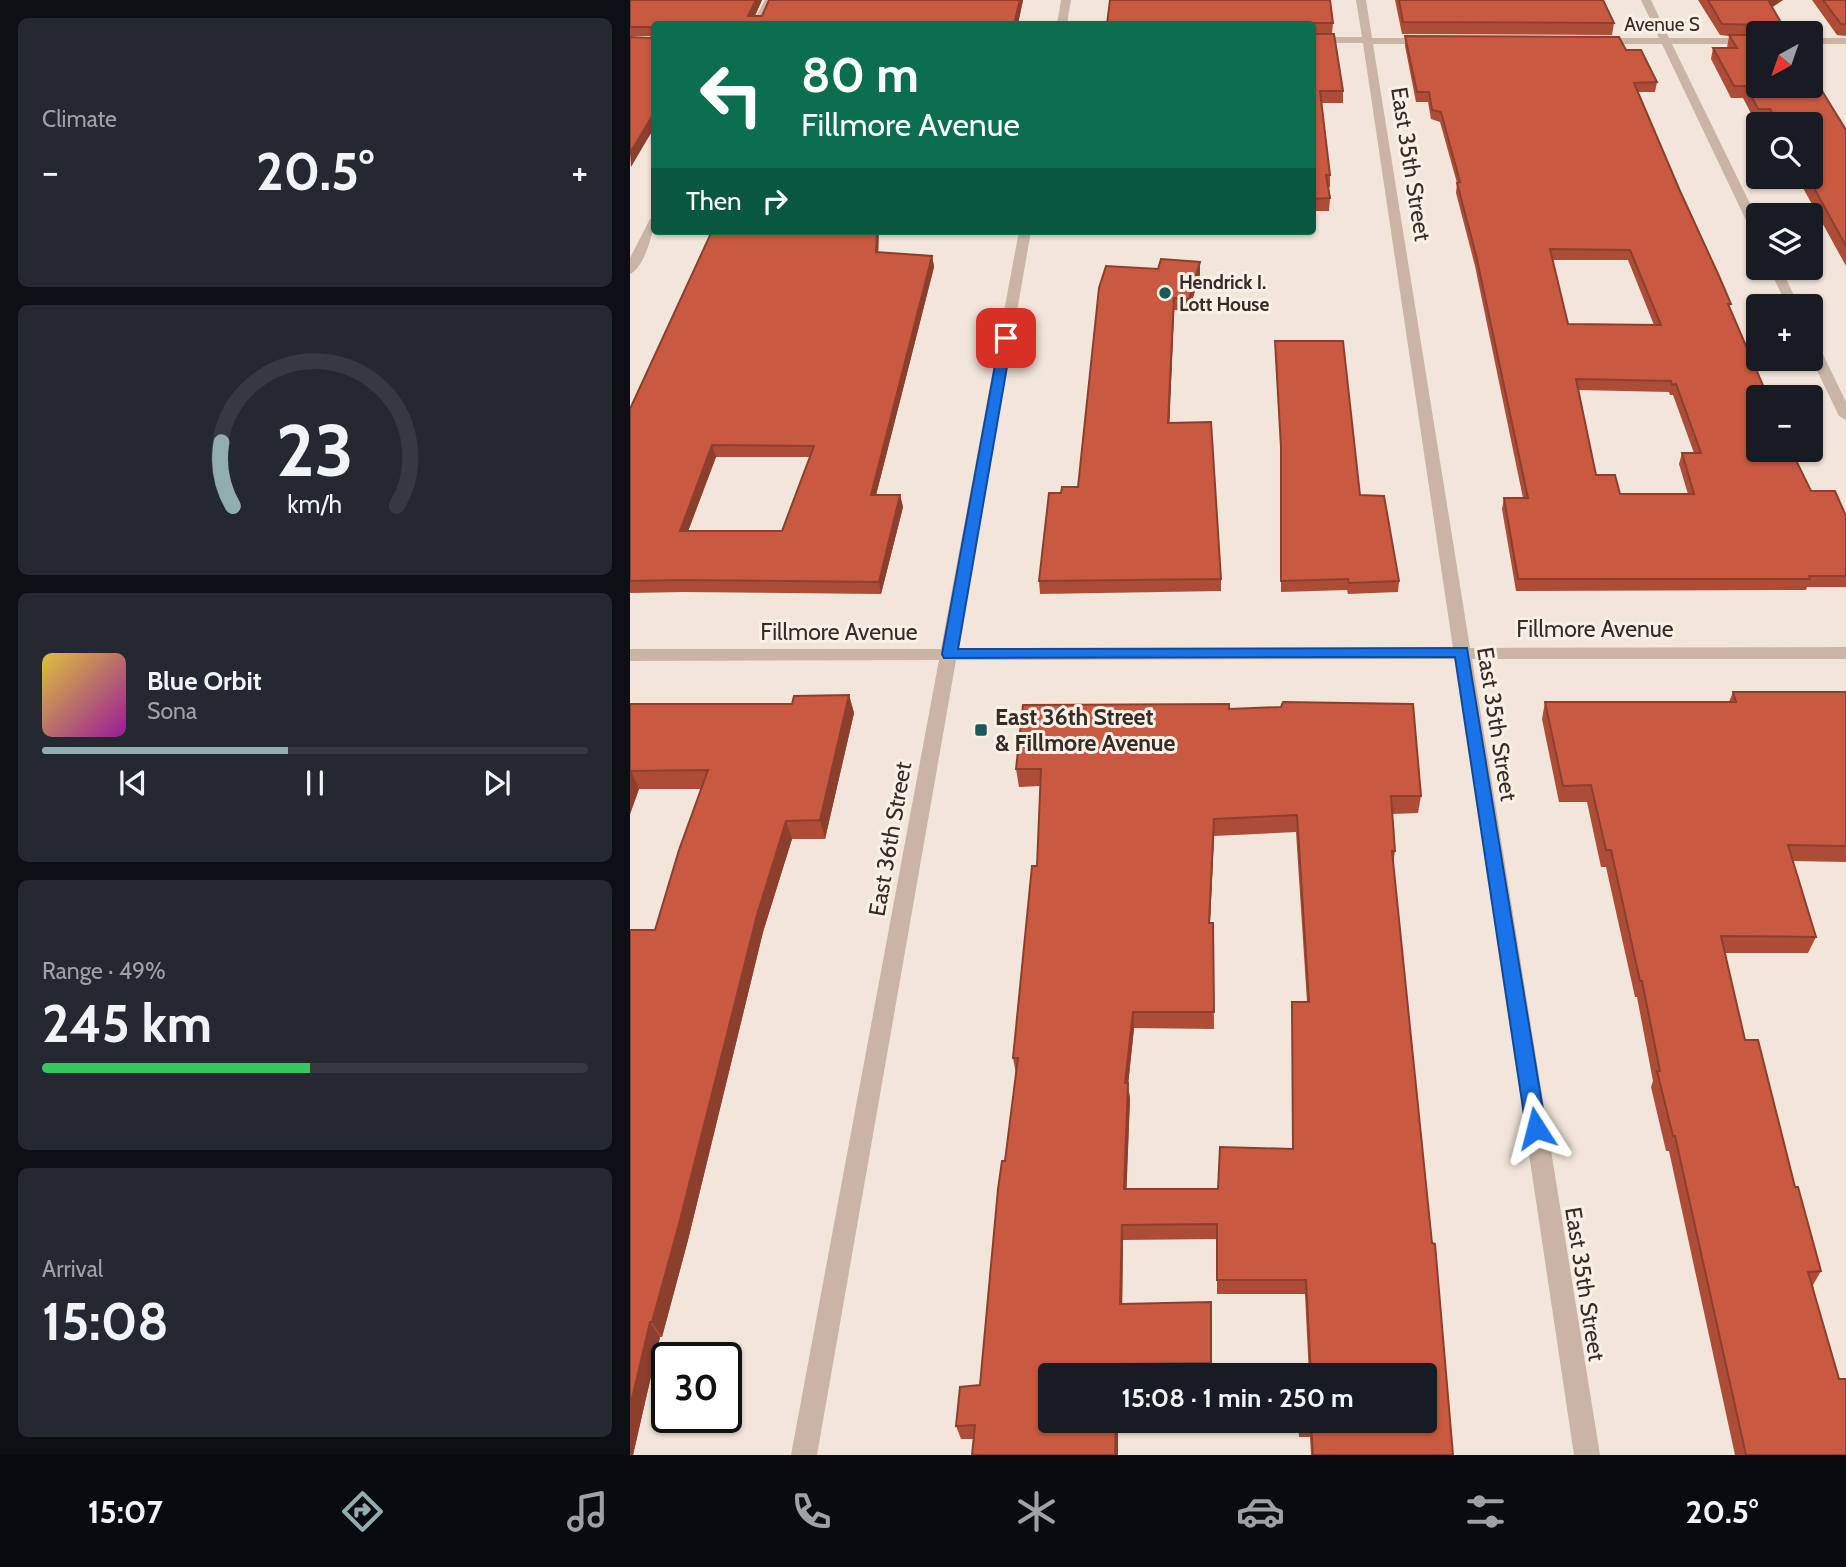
<!DOCTYPE html>
<meta charset="utf-8">
<style>
body{margin:0;font-family:Cabin,sans-serif;background:#242831;color:#f1f3f6;height:100vh;display:flex;flex-direction:column;font-size:26px;white-space:nowrap}
*{box-sizing:border-box;margin:0}
p{font-size:23px;color:#9ea1a6}
.icon{flex:none;width:38px;height:38px;fill:none;stroke:currentColor;stroke-width:2;stroke-linecap:round;stroke-linejoin:round}
.map{position:relative;flex:1;overflow:hidden}
.details{display:flex;flex-direction:column;gap:18px;padding:18px;background:#0d0f14;width:630px}
.details>*{flex:none}
.hud{position:absolute;left:21px;top:21px;width:665px;height:214px;border-radius:7px;box-shadow:0 2px 5px #0004;background:#0b6e4f;color:#fff;overflow:hidden}
.needle{width:46px;rotate:220deg}
.tools{position:absolute;left:1116px;top:21px;display:grid;gap:14px}
.tools a{display:grid;place-items:center;width:77px;height:77px;border-radius:7px;background:#171b24;box-shadow:0 2px 5px #0004;font-size:35px}
.speed{position:absolute;left:21px;top:1342px;display:flex;gap:14px;font-size:35px;font-weight:700;text-align:center}
.speed>*{display:grid;place-content:center;width:91px;height:91px;border-radius:50%;background:#171b24;box-shadow:0 2px 5px #0004;line-height:1}
.speed .limit{border:4px solid #111;border-radius:10px;background:#fff;color:#111}
.pin{position:absolute;display:grid;place-items:center;width:60px;height:60px;color:#fff;margin:-30px;border-radius:14px;box-shadow:0 4px 10px #0006}
.me{position:absolute;width:77px;margin:-38px;rotate:351deg;stroke-linejoin:round;filter:drop-shadow(0 0 5px #0008)}
.turn{display:flex;align-items:center;gap:24px;height:147px;padding:0 35px;font-size:32px}
.turn .icon{width:91px;height:91px;stroke-width:2.5}
.turn b{display:block;font-size:49px;line-height:60px}
.then{display:flex;align-items:center;height:66px;padding:0 35px;background:#0003;gap:14px;font-size:26px}
.big{font-size:52px;font-weight:700;line-height:1.1}
.details .tile{flex:1;display:flex;flex-direction:column;justify-content:center;gap:10px;min-width:0;padding:0 24px;border-radius:10px;background:#242831}
.details .dial{align-items:center;gap:0}
.dial svg{height:182px;overflow:visible;fill:none;stroke:#363941;stroke-width:7;stroke-linecap:round;text-anchor:middle}
.dial text{fill:#f1f3f6;stroke:none}
.song{display:flex;align-items:center;gap:21px}
.cover{width:84px;height:84px;border-radius:10px;background:linear-gradient(135deg,hsl(50 70% 55%),hsl(300 70% 35%))}
.played{height:7px;border-radius:4px;background:linear-gradient(90deg,#91adaf 45%,#363941 45%)}
.keys{display:flex;justify-content:space-around;direction:ltr}
.heat{display:flex;justify-content:space-between;align-items:center;font-size:38px;direction:ltr}
.charge{height:10px;border-radius:5px;background:linear-gradient(90deg,#34c759 49%,#363941 0)}
.trip{position:absolute;left:408px;top:1363px;width:399px;height:70px;border-radius:7px;background:#171b24;box-shadow:0 2px 5px #0004;font-weight:700;line-height:70px;text-align:center}
.tab-bar{display:flex;height:112px;justify-content:space-around;align-items:center;background:#090b0e;color:#9ea1a6}
.tab-bar .icon{width:49px;height:49px}
.tab-bar .current{color:#91adaf}
.tab-bar b{font-size:32px;color:#f1f3f6}
main{display:flex;flex:1;min-height:0}
.map>svg:first-child{display:block}
.lines{fill:none;stroke-linecap:round;stroke-linejoin:round}
.minor{fill:#cab4a5;fill-rule:evenodd}
.wall{fill:#ad4d38;fill-rule:evenodd}
.shaded-wall{fill:#8d3f2e}
.building{fill:#c95a41;stroke:#8d3f2e;stroke-width:2;fill-rule:evenodd}
.route{fill:#1a73e8;stroke:#114b97;stroke-width:2}
.poi-dot{fill:#1b5859;stroke:#faf0e6;stroke-width:2.5}
.labels{text-anchor:middle;dominant-baseline:central;stroke-width:6;stroke-linejoin:round;paint-order:stroke}
.far-street-label{font-size:19px;fill:#362b27;stroke:#faf0e6}
.far-poi-label{font-size:19px;font-weight:bold;fill:#362b27;stroke:#faf0e6;text-anchor:start}
.street-label{font-size:23px;fill:#362b27;stroke:#faf0e6}
.poi-label{font-size:23px;font-weight:bold;fill:#362b27;stroke:#faf0e6;text-anchor:start}
</style>
<main>
<section class="details">
<div class="tile"><p>Climate</p>
<div class="heat"><a>−</a><b class="big">20.5°</b><a>+</a></div>
</div>
<div class="tile dial"><svg viewBox="0 0 100 80">
<path d="M14 69A42 42 0 1 1 86 69"/>
<path d="M14 69A42 42 0 0 1 9 41" stroke="#91adaf"/>
<text x="50" y="56" font-size="32" font-weight="700">23</text>
<text x="50" y="72" font-size="11">km/h</text>
</svg></div>
<div class="tile">
<div class="song"><i class="cover"></i><div><b>Blue Orbit</b><p>Sona</p></div></div>
<div class="played"></div>
<div class="keys"><svg class="icon" aria-label="previous" viewBox="0 0 24 24"><path d="M18 5L8 12l10 7zM5 5v14"/></svg><svg class="icon" aria-label="pause" viewBox="0 0 24 24"><path d="M8 5v14M16 5v14"/></svg><svg class="icon" aria-label="next" viewBox="0 0 24 24"><path d="M6 5l10 7-10 7zM19 5v14"/></svg></div>
</div>
<div class="tile"><p>Range · 49%</p><b class="big">245 km</b><div class="charge"></div></div>
<div class="tile"><p>Arrival</p><b class="big">15:08</b></div>
</section>
<div class="map">
<svg width="1216" height="1455" viewBox="0 0 1216 1455">
<rect width="100%" height="100%" fill="#f2e5da"/>
<g class="lines">
<!-- minor -->
<path class="minor" d="M 135,0 L 145,0 L 132,24 L 122,24 Z
M 431,0 L 441,0 L 437,24 L 427,24 Z
M 726,0 L 736,0 L 742,38 L 796,38 L 801,41 L 796,44 L 743,44 L 840,648 L 1216,647 L 1216,659 L 842,659 L 970,1455 L 944,1455 L 825,659 L 326,660 L 187,1455 L 161,1455 L 309,660 L 0,661 L 0,649 L 311,649 L 389,231 L 401,231 L 328,649 L 823,648 L 733,43 L 682,43 L 682,37 L 732,37 Z
M 1011,0 L 1021,0 L 1039,38 L 1129,38 L 1129,44 L 1042,44 L 1129,222 L 1129,239 L 1123,235 L 1032,44 L 968,44 L 963,41 L 968,38 L 1029,38 Z
M 1181,38 L 1216,38 L 1216,44 L 1181,44 Z
M 20,219 L 24,219 C 24,232 14,268 0,274 L 0,258 Z
M 1139,268 L 1151,268 L 1169,306 L 1157,306 Z
M 1181,340 L 1188,344 L 1216,402 L 1216,420 L 1209,416 L 1181,358 Z"/>
</g>
<!-- wall -->
<path class="wall" d="M 0,0 L 132,0 L 125,16 L 132,16 L 139,0 L 393,0 L 388,24 L 24,24 L 1,167 L 0,37 L 21,38 L 22,36 L 0,36 Z
M 765,0 L 973,0 L 984,23 L 982,35 L 772,34 Z
M 1068,0 L 1153,0 L 1142,7 L 1157,33 L 1129,33 L 1129,86 L 1216,130 L 1216,266 L 1167,177 L 1181,177 L 1181,124 L 1139,124 L 1137,121 L 1125,121 L 1113,98 L 1101,98 L 1081,59 L 1083,48 L 1097,48 L 1099,36 L 1090,35 Z
M 1182,0 L 1216,0 L 1216,36 L 1207,35 Z
M 703,23 L 702,34 L 713,91 L 713,103 L 692,103 L 700,175 L 700,187 L 698,187 L 700,198 L 699,211 L 682,211 L 682,24 L 477,24 Z
M 775,36 L 996,50 L 1027,82 L 1025,92 L 1008,92 L 1050,191 L 1101,304 L 1099,308 L 1129,397 L 1181,491 L 1216,516 L 1216,587 L 1177,587 L 1176,590 L 886,591 L 872,509 L 874,498 L 893,498 L 845,266 L 826,193 L 827,183 L 810,122 L 801,119 L 798,102 L 786,102 L 775,46 ZM 922,260 L 998,260 L 1024,325 L 938,324 ZM 948,390 L 1039,392 L 1040,395 L 1043,395 L 1064,453 L 1052,453 L 1049,464 L 1058,494 L 990,494 L 966,475 Z
M 249,253 L 302,256 L 304,267 L 246,495 L 270,495 L 273,507 L 251,594 L 54,592 L 0,593 L 0,409 ZM 86,457 L 180,457 L 152,531 L 58,531 Z
M 528,269 L 570,274 L 559,311 L 544,310 L 539,423 L 591,579 L 591,591 L 410,594 L 409,581 L 431,493 L 448,487 Z
M 645,341 L 730,495 L 769,581 L 768,592 L 718,594 L 717,590 L 651,592 L 651,457 Z
M 1103,692 L 1216,692 L 1216,862 L 1163,861 L 1186,937 L 1178,953 L 1095,953 L 1115,1040 L 1165,1187 L 1191,1271 L 1183,1285 L 1216,1455 L 1105,1455 L 1039,1151 L 1036,1151 L 1021,1087 L 1023,1081 L 1007,997 L 1005,997 L 976,867 L 971,867 L 957,802 L 929,802 L 912,719 L 915,702 L 1099,702 Z
M 219,695 L 224,713 L 195,839 L 162,839 L 133,932 L 58,1240 L 32,1337 L 30,1337 L 3,1455 L 0,1455 L 25,930 L 72,789 L 9,789 L 0,814 L 0,704 L 162,704 Z
M 599,709 L 791,796 L 788,813 L 762,814 L 765,851 L 763,864 L 823,1455 L 681,1455 L 680,1437 L 669,1437 L 668,1421 L 794,1421 L 794,1376 L 679,1376 L 675,1294 L 587,1294 L 587,1239 L 493,1240 L 492,1304 L 581,1302 L 581,1376 L 420,1376 L 420,1421 L 488,1421 L 488,1455 L 344,1439 L 331,1439 L 326,1426 L 350,1385 L 386,1074 L 383,1058 L 407,866 L 410,786 L 389,787 L 386,769 ZM 666,832 L 677,1002 L 662,1002 L 662,1149 L 588,1189 L 496,1189 L 500,1099 L 498,1085 L 504,1028 L 584,1029 L 583,923 L 580,923 L 584,836 Z"/>
<!-- shaded-wall -->
<path class="shaded-wall" d="M 126,0 L 132,0 L 121,24 L 118,16 Z
M 390,0 L 393,0 L 388,24 L 384,24 Z
M 1138,0 L 1153,0 L 1135,12 Z
M 24,113 L 24,128 L 1,167 L 0,153 Z
M 247,231 L 249,231 L 248,263 L 246,252 Z
M 302,256 L 304,267 L 243,507 L 241,495 Z
M 570,262 L 570,274 L 559,311 L 559,299 Z
M 544,298 L 544,310 L 539,435 L 538,423 Z
M 82,445 L 86,457 L 54,542 L 50,531 Z
M 270,495 L 273,507 L 251,594 L 249,582 Z
M 219,695 L 224,713 L 195,839 L 190,820 Z
M 1,771 L 9,789 L 0,814 L 0,774 Z
M 584,819 L 584,836 L 579,940 L 579,923 Z
M 156,821 L 162,839 L 133,932 L 58,1240 L 32,1337 L 22,1322 L 127,915 Z
M 503,1012 L 504,1028 L 498,1085 L 500,1099 L 496,1204 L 494,1189 L 495,1083 Z
M 492,1225 L 493,1240 L 492,1318 L 490,1304 Z
M 20,1322 L 30,1337 L 3,1455 L 0,1455 L 0,1407 Z
M 486,1421 L 488,1421 L 488,1455 L 485,1455 Z"/>
<!-- building -->
<path class="building" d="M 0,0 L 126,0 L 118,16 L 132,16 L 139,0 L 390,0 L 384,24 L 24,24 L 24,113 L 0,153 L 0,37 L 21,38 L 24,29 L 21,27 L 0,27 Z
M 480,0 L 700,0 L 703,23 L 682,23 L 682,24 L 477,24 Z
M 769,0 L 973,0 L 984,23 L 773,22 Z
M 1078,0 L 1138,0 L 1157,33 L 1134,33 L 1134,25 L 1092,24 Z
M 1193,0 L 1216,0 L 1216,24 L 1211,24 Z
M 682,34 L 704,34 L 713,91 L 690,91 L 700,175 L 696,175 L 700,198 L 682,199 Z
M 1099,35 L 1129,35 L 1129,86 L 1181,86 L 1181,73 L 1216,130 L 1216,246 L 1178,177 L 1181,177 L 1181,124 L 1149,124 L 1140,109 L 1128,109 L 1116,86 L 1104,86 L 1083,48 L 1107,48 Z
M 775,36 L 989,37 L 996,50 L 1011,50 L 1027,82 L 1004,83 L 1050,191 L 1089,276 L 1101,304 L 1098,304 L 1138,397 L 1129,397 L 1129,450 L 1161,450 L 1181,491 L 1205,491 L 1216,516 L 1216,576 L 1179,576 L 1180,579 L 888,579 L 874,498 L 898,498 L 846,255 L 827,183 L 830,182 L 811,112 L 802,110 L 799,92 L 787,92 ZM 920,249 L 1000,250 L 1031,325 L 938,324 ZM 946,379 L 1041,381 L 1042,385 L 1046,384 L 1071,453 L 1052,453 L 1064,494 L 990,494 L 985,475 L 966,475 Z
M 82,231 L 247,231 L 246,252 L 302,256 L 241,495 L 270,495 L 249,582 L 50,580 L 0,581 L 0,409 ZM 82,445 L 184,446 L 152,531 L 50,531 Z
M 531,259 L 570,262 L 559,299 L 544,298 L 538,423 L 581,422 L 591,579 L 409,581 L 419,493 L 431,493 L 432,487 L 448,487 L 469,288 L 476,266 L 528,269 Z
M 645,341 L 713,341 L 730,495 L 754,496 L 769,581 L 719,583 L 718,579 L 651,581 L 651,447 Z
M 1103,692 L 1216,692 L 1216,846 L 1158,845 L 1186,937 L 1091,936 L 1115,1040 L 1128,1040 L 1165,1187 L 1168,1187 L 1191,1271 L 1178,1272 L 1209,1379 L 1216,1379 L 1216,1455 L 1116,1455 L 1045,1136 L 1043,1136 L 1027,1071 L 1030,1071 L 1012,981 L 1010,981 L 981,850 L 976,850 L 961,785 L 933,786 L 915,702 L 1106,702 Z
M 219,695 L 190,820 L 156,821 L 127,915 L 49,1224 L 22,1322 L 20,1322 L 0,1407 L 0,930 L 25,930 L 49,850 L 78,770 L 1,771 L 0,774 L 0,704 L 162,704 L 164,696 Z
M 653,702 L 783,704 L 791,796 L 761,796 L 765,851 L 762,851 L 802,1243 L 805,1244 L 823,1455 L 683,1455 L 681,1424 L 670,1424 L 670,1421 L 794,1421 L 794,1376 L 681,1376 L 676,1280 L 587,1280 L 587,1224 L 492,1225 L 490,1304 L 581,1302 L 581,1363 L 488,1364 L 487,1376 L 420,1376 L 420,1421 L 486,1421 L 485,1455 L 342,1455 L 345,1425 L 326,1426 L 330,1387 L 350,1385 L 368,1189 L 372,1161 L 375,1161 L 388,1058 L 383,1058 L 402,866 L 407,866 L 411,769 L 386,769 L 393,705 L 599,704 L 599,709 L 651,707 ZM 667,815 L 679,1002 L 662,1002 L 663,1149 L 590,1147 L 588,1189 L 494,1189 L 498,1083 L 495,1083 L 503,1012 L 584,1012 L 583,923 L 579,923 L 584,819 Z"/>
<!-- route -->
<path class="route" d="M 376,334 L 382,338 L 328,649 L 837,648 L 916,1128 L 913,1134 L 906,1137 L 899,1134 L 896,1128 L 825,657 L 314,658 L 312,654 L 370,338 Z"/>
<!-- markers -->
<g class="poi-dot">
<circle cx="535" cy="293" r="7"/>
<rect x="344" y="723" width="14" height="14" rx="3.5"/>
</g>
<g class="labels">
<!-- far-street labels -->
<g class="far-street-label">
<text x="1032" y="24">Avenue S</text>
</g>
<!-- far-poi labels -->
<g class="far-poi-label">
<text x="549" y="282">Hendrick I.<tspan x="549" dy="22">Lott House</tspan></text>
</g>
<!-- street labels -->
<g class="street-label">
<text transform="translate(781 164) rotate(81)">East 35th Street</text>
<text x="965" y="629">Fillmore Avenue</text>
<text x="209" y="632">Fillmore Avenue</text>
<text transform="translate(867 724) rotate(81)">East 35th Street</text>
<text transform="translate(260 839) rotate(-80)">East 36th Street</text>
<text transform="translate(955 1284) rotate(81)">East 35th Street</text>
</g>
<!-- poi labels -->
<g class="poi-label">
<text x="365" y="717">East 36th Street<tspan x="365" dy="26">&amp; Fillmore Avenue</tspan></text>
</g>
</g>
</svg>
<div class="tools">
<a><svg class="needle" viewBox="-14 -14 28 28"><path d="M0-13l5 13h-10z" fill="#e53935"/><path d="M0 13l5-13h-10z" fill="#9ea1a6"/></svg></a>
<a><svg class="icon" aria-label="search" viewBox="0 0 24 24"><circle cx="10" cy="10" r="6"/><path d="M15 15l6 6"/></svg></a>
<a><svg class="icon" aria-label="layers" viewBox="0 0 24 24"><path d="M12 4l9 5-9 5-9-5zM3 14l9 5 9-5"/></svg></a>
<a>+</a>
<a>−</a>
</div>
<div class="speed"><div class="limit">30</div></div>
<div class="pin" style="left:376px;top:338px;background:#d93025"><svg class="icon" aria-label="arrive" viewBox="0 0 24 24"><path d="M6 21V4h12l-3 4 3 4H6"/></svg></div>
<svg class="me" style="left:906px;top:1128px" viewBox="-20 -20 40 40"><path d="M0-17L14 15 0 8-14 15z" fill="#1a73e8" stroke="#fff" stroke-width="4"/></svg>
<div class="trip">15:08 · 1 min · 250 m</div>
<div class="hud">
<div class="turn"><svg class="icon" aria-label="left" viewBox="0 0 24 24"><path d="M17 20v-9H6M10 6l-5 5 5 5"/></svg><div><b>80 m</b>Fillmore Avenue</div></div>
<div class="then">Then<svg class="icon" aria-label="right" viewBox="0 0 24 24"><path d="M7 20v-9h11M14 6l5 5-5 5"/></svg></div>
</div>
</div>
</main>
<nav class="tab-bar">
<b>15:07</b>
<svg class="icon current" aria-label="directions" viewBox="0 0 24 24"><path d="M12 3l9 9-9 9-9-9zM9 14v-3h6M13 9l2 2-2 2"/></svg>
<svg class="icon" aria-label="music" viewBox="0 0 24 24"><path d="M9 18V5l10-2v13"/><circle cx="6" cy="18" r="3"/><circle cx="16" cy="16" r="3"/></svg>
<svg class="icon" aria-label="phone" viewBox="0 0 24 24"><path d="M5 4h4l2 5-3 2q2 4 5 5l2-3 5 2v4C11 20 4 13 5 4z"/></svg>
<svg class="icon" aria-label="climate" viewBox="0 0 24 24"><path d="M12 3v18M4 7l16 10M4 17L20 7"/></svg>
<svg class="icon" aria-label="car" viewBox="0 0 24 24"><path d="M5 17H2v-5l4-1 3-4h7l3 4 3 1v5h-3M9 17h6M6 11h13"/><circle cx="7" cy="17" r="2"/><circle cx="17" cy="17" r="2"/></svg>
<svg class="icon" aria-label="filters" viewBox="0 0 24 24"><path d="M4 7h16M4 17h16"/><circle cx="9" cy="7" r="2"/><circle cx="15" cy="17" r="2"/></svg>
<b>20.5°</b>
</nav>
